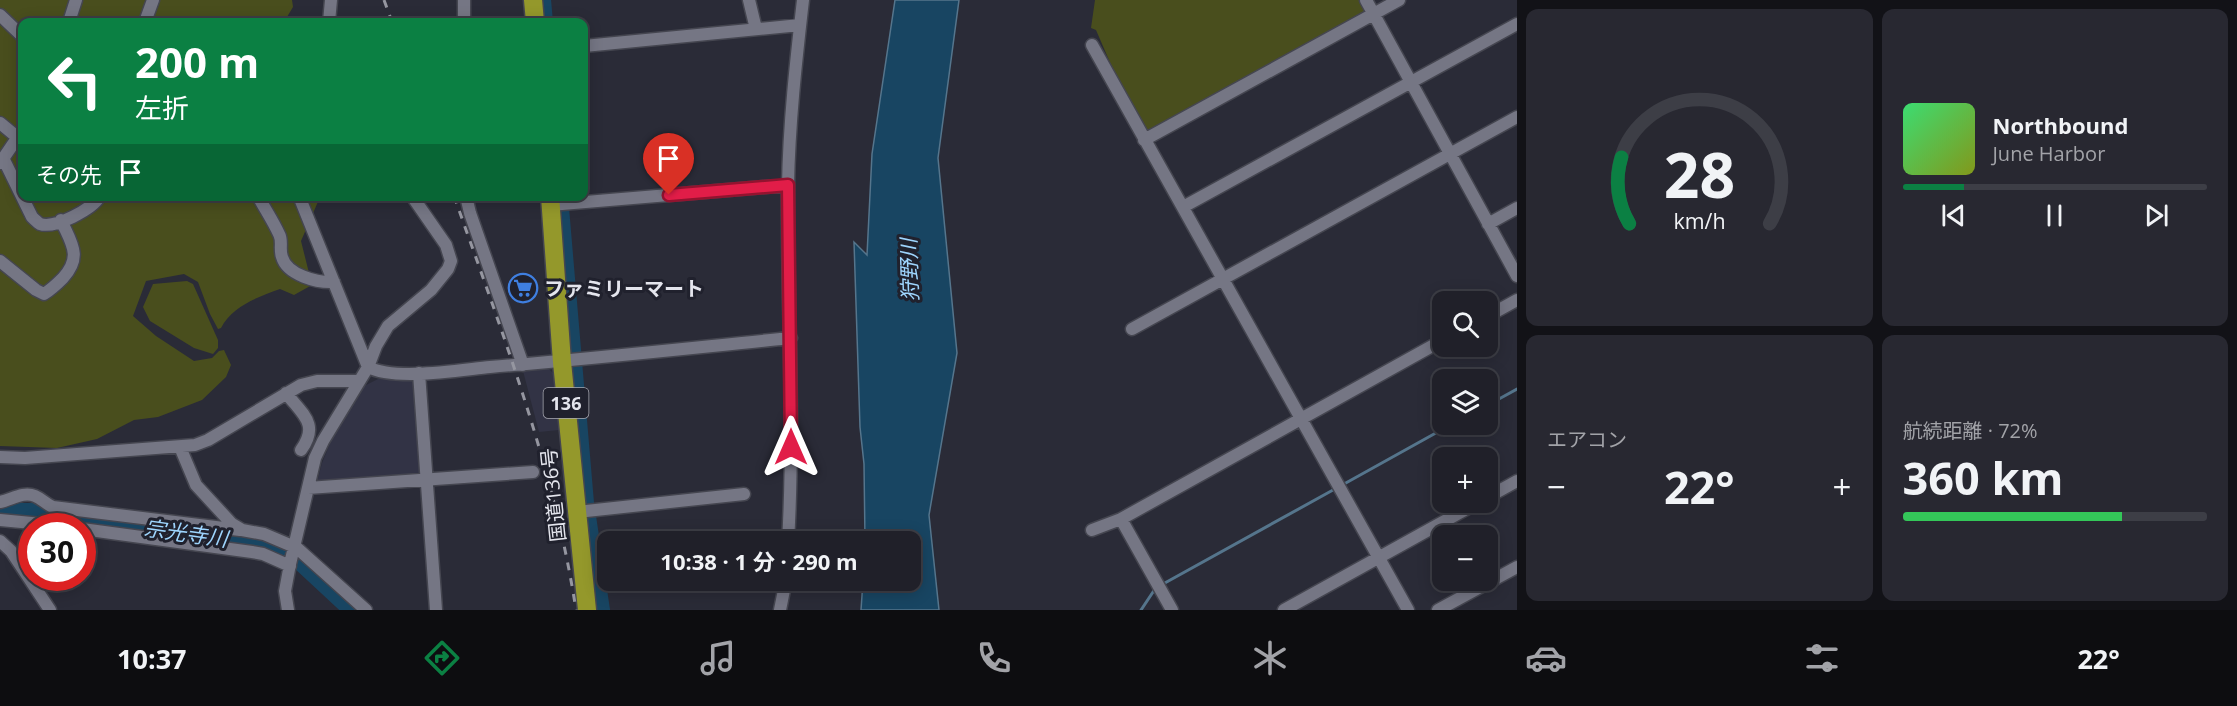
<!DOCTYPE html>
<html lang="ja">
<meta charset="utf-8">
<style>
body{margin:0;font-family:"Open Sans","Noto Sans JP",sans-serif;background:#282831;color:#f1f3f6;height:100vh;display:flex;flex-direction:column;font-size:22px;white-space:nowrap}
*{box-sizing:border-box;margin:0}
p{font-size:20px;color:#a2a3a8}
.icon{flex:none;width:33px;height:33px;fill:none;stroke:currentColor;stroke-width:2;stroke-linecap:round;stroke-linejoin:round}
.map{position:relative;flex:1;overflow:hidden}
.drawer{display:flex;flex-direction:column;gap:9px;padding:9px;background:#121217;width:720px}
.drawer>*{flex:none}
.hud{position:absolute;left:18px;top:18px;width:570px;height:183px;border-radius:12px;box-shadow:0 3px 15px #0003,0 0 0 2px #3d3e46;background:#0b8043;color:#fff;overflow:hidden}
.fabs{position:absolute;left:1432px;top:291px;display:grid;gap:12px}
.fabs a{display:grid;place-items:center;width:66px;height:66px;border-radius:12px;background:#202029;box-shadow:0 3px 15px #0003,0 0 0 2px #3d3e46;font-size:30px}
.speed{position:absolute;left:18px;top:513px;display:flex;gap:12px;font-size:30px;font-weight:700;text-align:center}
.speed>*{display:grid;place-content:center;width:78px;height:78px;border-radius:50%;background:#202029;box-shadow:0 3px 15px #0003,0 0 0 2px #3d3e46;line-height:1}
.speed .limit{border:9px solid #d22;background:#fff;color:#111}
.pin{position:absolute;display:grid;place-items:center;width:51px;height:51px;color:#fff;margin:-62px -26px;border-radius:50% 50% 50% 0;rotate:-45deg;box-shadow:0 0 6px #0007}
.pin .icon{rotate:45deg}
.me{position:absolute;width:66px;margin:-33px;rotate:0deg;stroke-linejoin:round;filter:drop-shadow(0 0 4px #0008)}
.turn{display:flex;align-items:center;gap:21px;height:126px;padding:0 18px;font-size:27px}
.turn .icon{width:78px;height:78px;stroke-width:2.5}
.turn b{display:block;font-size:42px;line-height:51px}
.then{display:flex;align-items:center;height:57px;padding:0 18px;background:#0003;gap:12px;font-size:22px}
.big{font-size:45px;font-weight:700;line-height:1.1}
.drawer .tile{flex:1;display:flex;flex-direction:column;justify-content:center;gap:9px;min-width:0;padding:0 21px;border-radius:12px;background:#282831}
.drawer .dial{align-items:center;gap:0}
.dial svg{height:156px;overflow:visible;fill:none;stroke:#3d3e46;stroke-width:7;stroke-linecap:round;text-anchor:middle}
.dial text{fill:#f1f3f6;stroke:none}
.song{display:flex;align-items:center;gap:18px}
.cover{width:72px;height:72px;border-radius:9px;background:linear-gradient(135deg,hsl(140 70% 55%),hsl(70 70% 35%))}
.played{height:6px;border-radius:3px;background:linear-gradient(90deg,#0b8043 20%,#3d3e46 20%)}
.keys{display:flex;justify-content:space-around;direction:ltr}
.heat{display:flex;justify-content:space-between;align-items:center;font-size:33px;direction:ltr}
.charge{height:9px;border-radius:4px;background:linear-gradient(90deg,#34c759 72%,#3d3e46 0)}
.drawer .tiles{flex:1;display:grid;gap:9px;grid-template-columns:repeat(2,1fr)}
.trip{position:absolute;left:597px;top:531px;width:324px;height:60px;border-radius:12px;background:#202029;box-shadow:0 3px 15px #0003,0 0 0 2px #3d3e46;font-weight:700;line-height:60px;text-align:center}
.menu{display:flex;height:96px;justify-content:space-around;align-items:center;background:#0d0d10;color:#a2a3a8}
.menu .icon{width:42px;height:42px}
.menu .on{color:#0b8043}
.menu b{font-size:27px;color:#f1f3f6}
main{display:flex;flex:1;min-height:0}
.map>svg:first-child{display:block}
.built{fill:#323345}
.green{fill:#494e1d}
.water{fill:#184562;stroke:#55758c;stroke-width:1.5}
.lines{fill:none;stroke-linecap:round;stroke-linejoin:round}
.stream{stroke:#55758c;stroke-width:3}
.river{stroke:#184562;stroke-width:16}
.minor-casing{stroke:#454650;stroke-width:15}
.highway-casing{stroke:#454650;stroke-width:21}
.minor{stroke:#757684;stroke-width:12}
.highway{stroke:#94982b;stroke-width:18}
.rail{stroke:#9596a0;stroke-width:3;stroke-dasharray:8 8;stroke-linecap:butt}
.route-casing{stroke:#92132f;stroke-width:15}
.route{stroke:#e11d48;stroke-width:10}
.labels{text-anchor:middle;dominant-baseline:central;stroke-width:6;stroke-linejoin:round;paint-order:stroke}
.shield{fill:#20212d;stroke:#a9aab3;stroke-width:1.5}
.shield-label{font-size:18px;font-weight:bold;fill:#e4e5ed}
.poi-label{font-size:20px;font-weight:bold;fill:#e4e5ed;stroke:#20212d;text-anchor:start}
.street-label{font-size:20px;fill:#e4e5ed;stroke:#20212d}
.water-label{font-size:21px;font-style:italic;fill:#9ed5fe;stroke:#20212d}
</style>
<main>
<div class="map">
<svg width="1517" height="610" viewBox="0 0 1517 610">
<rect width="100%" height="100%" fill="#2a2b37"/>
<!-- built -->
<path class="built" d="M 548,368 L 557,377 L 559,430 L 539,432 L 523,371 Z
M 414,378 L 423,476 L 317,482 L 322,463 L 338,424 L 358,389 L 378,379 Z"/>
<!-- green -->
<path class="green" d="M 0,0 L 292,0 L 293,7 L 284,22 L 22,22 L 22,196 L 320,197 L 301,241 L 312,285 L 294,295 L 280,289 C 258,297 232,306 221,328 L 218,329 L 210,314 L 198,282 L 184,274 L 146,281 L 133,316 L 156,336 L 194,361 L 212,358 L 219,351 L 224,350 L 231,365 L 226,377 L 202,400 L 158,417 L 134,420 L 97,439 L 57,448 L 0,446 Z
M 1095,0 L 1359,0 L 1366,12 L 1146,132 L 1118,81 L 1096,30 L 1091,28 Z
M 187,281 L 193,284 L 218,340 L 218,348 L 213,354 L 194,348 L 150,321 L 143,307 L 153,284 Z"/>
<!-- water -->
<path class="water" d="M 895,0 L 959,0 L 938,158 L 957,353 L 929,515 L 939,610 L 861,610 L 863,581 L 910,580 L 910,542 L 865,541 L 864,464 L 860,427 L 854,242 L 867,255 L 872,154 Z"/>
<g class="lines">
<!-- stream -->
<path class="stream" d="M 1488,405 L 1517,389
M 1344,484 L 1452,424
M 1163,584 L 1333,490
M 1141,610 L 1155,589"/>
<!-- river -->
<path class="river" d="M 543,0 L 545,22
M 560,196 L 586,503 L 602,610
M 0,511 L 31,511 L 261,544 L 296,559 L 351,610"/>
<!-- minor casing -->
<g class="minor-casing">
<path id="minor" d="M 749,0 L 756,29
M 1366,0 L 1517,276
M 0,15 L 22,36
M 69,22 L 76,0
M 145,22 L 153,0
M 329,22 L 331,0
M 464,22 L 464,0
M 1092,45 L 1408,610
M 584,46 L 800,25
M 0,123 L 17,137
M 1144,140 L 1399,0
M 3,158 L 32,217 C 35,220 37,222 40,224 C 55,229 93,209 100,196
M 0,163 L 22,131
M 258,196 C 265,209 273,221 279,234 C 283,241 279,249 282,257 C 287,275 317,283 334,282
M 299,196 L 368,367 C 395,381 459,370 490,367 C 590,359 690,348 791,338
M 466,196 L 470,213 L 523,365
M 550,205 L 788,185
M 1183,207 L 1517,24
M 1488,224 L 1517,208
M 0,261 L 36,290 L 44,294 C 52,289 57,284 63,278 C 83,256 71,243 61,220
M 1488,316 L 1517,300
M 1132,329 L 1517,117
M 419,373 L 436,610
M 286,393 C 302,414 320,424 301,450
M 180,447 L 196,485 L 232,524 L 242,530 L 264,534 L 297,548 L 366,610
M 0,457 L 25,458 L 195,445 L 208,440 L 301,385 L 317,381 L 357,381
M 308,488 L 533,472
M 1488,497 L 1517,481
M 0,502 C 11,500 23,491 35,496 C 42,499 46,504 53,507 L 240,530
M 577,512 L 744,494
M 1121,519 L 1172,610
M 0,520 L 63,526
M 82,529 L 252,552 L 263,554 L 290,566
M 1092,530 L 1121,519 L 1443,340
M 0,541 L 11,551 L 50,610
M 788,542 C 795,423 787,305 788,186 C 789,124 796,61 803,0
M 288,610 L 285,591 L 290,564 L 315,458 L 323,441 L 368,367 L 376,346 L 388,326 L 431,290 L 448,269 L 451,261 L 446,245 L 412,196
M 780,610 L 786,580
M 1284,610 L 1479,502
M 1438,610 L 1517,567"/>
</g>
<!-- highway casing -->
<g class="highway-casing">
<path id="highway" d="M 533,0 L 535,22
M 550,196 L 562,362 L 587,610"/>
</g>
<!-- minor -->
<use href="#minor" class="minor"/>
<!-- highway -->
<use href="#highway" class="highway"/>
<!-- rail -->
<path class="rail" d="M 384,0 L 392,22
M 454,196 C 502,332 554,467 576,610"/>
</g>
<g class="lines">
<!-- route casing -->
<g class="route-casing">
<path id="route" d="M 669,195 L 788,185 L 791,447"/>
</g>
<!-- route -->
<use href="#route" class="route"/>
</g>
<!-- icons -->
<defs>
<g id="supermarket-ring" transform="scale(1.5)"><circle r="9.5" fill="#20212d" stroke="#3f7fe0" stroke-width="1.5"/><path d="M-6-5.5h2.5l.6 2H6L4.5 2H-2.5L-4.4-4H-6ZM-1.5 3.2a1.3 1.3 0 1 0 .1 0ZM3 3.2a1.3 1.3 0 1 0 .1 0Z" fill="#3f7fe0"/></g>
</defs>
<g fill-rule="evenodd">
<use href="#supermarket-ring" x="523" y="288"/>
</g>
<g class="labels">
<!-- shield labels -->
<rect class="shield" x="543.5" y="388" width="45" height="30" rx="4.5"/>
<g class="shield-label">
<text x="566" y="403">136</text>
</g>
<!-- poi labels -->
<g class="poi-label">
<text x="544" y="288">ファミリーマート</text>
</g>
<!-- street labels -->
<g class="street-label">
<text transform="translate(553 495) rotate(-96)">国道136号</text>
</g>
<!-- water labels -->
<g class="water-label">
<text transform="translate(909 270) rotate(-92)">狩野川</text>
<text transform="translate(186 533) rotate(8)">宗光寺川</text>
</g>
</g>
</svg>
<div class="fabs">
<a><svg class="icon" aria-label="search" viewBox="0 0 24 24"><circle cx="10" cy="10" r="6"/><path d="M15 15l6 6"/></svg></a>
<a><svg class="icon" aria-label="layers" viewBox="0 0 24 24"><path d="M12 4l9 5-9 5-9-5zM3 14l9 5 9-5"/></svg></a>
<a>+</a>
<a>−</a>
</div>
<div class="speed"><div class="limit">30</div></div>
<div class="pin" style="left:669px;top:195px;background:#d93025"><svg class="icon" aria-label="arrive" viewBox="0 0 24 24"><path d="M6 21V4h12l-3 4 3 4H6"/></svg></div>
<svg class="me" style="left:791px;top:447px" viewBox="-20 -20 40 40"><path d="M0-17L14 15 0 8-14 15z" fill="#e11d48" stroke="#fff" stroke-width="4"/></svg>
<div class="trip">10:38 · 1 分 · 290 m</div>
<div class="hud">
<div class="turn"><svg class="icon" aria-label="left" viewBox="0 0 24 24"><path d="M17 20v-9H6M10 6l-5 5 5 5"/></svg><div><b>200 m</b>左折</div></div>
<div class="then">その先<svg class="icon" aria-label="arrive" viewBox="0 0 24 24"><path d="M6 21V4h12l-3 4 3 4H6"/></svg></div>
</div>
</div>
<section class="drawer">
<div class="tiles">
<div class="tile dial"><svg viewBox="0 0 100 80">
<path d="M14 69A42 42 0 1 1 86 69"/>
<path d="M14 69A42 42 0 0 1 10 35" stroke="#0b8043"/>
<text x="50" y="56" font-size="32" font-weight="700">28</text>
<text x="50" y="72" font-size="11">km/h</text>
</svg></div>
<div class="tile">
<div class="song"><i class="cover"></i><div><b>Northbound</b><p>June Harbor</p></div></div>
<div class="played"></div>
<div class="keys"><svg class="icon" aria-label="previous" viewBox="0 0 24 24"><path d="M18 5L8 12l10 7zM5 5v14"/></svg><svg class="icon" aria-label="pause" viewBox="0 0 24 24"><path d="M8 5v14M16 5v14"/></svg><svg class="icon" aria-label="next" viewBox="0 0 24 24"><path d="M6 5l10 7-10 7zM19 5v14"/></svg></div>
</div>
<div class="tile"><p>エアコン</p>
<div class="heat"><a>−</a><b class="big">22°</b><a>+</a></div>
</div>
<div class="tile"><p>航続距離 · 72%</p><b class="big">360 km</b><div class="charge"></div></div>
</div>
</section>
</main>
<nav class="menu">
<b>10:37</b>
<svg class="icon on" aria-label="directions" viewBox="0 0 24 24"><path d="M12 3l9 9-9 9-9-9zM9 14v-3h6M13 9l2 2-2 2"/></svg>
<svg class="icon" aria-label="music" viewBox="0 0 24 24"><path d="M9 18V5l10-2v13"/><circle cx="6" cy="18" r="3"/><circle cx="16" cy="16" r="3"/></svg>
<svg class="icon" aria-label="phone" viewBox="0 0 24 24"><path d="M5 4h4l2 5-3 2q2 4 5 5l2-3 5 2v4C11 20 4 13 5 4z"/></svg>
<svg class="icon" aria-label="climate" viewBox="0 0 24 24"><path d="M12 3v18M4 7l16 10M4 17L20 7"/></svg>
<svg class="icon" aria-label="car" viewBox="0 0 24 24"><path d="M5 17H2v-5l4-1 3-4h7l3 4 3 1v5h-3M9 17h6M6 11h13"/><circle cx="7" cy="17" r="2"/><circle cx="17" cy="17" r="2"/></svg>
<svg class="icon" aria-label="filters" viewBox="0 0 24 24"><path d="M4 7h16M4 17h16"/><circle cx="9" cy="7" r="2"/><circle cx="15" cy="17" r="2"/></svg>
<b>22°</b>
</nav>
